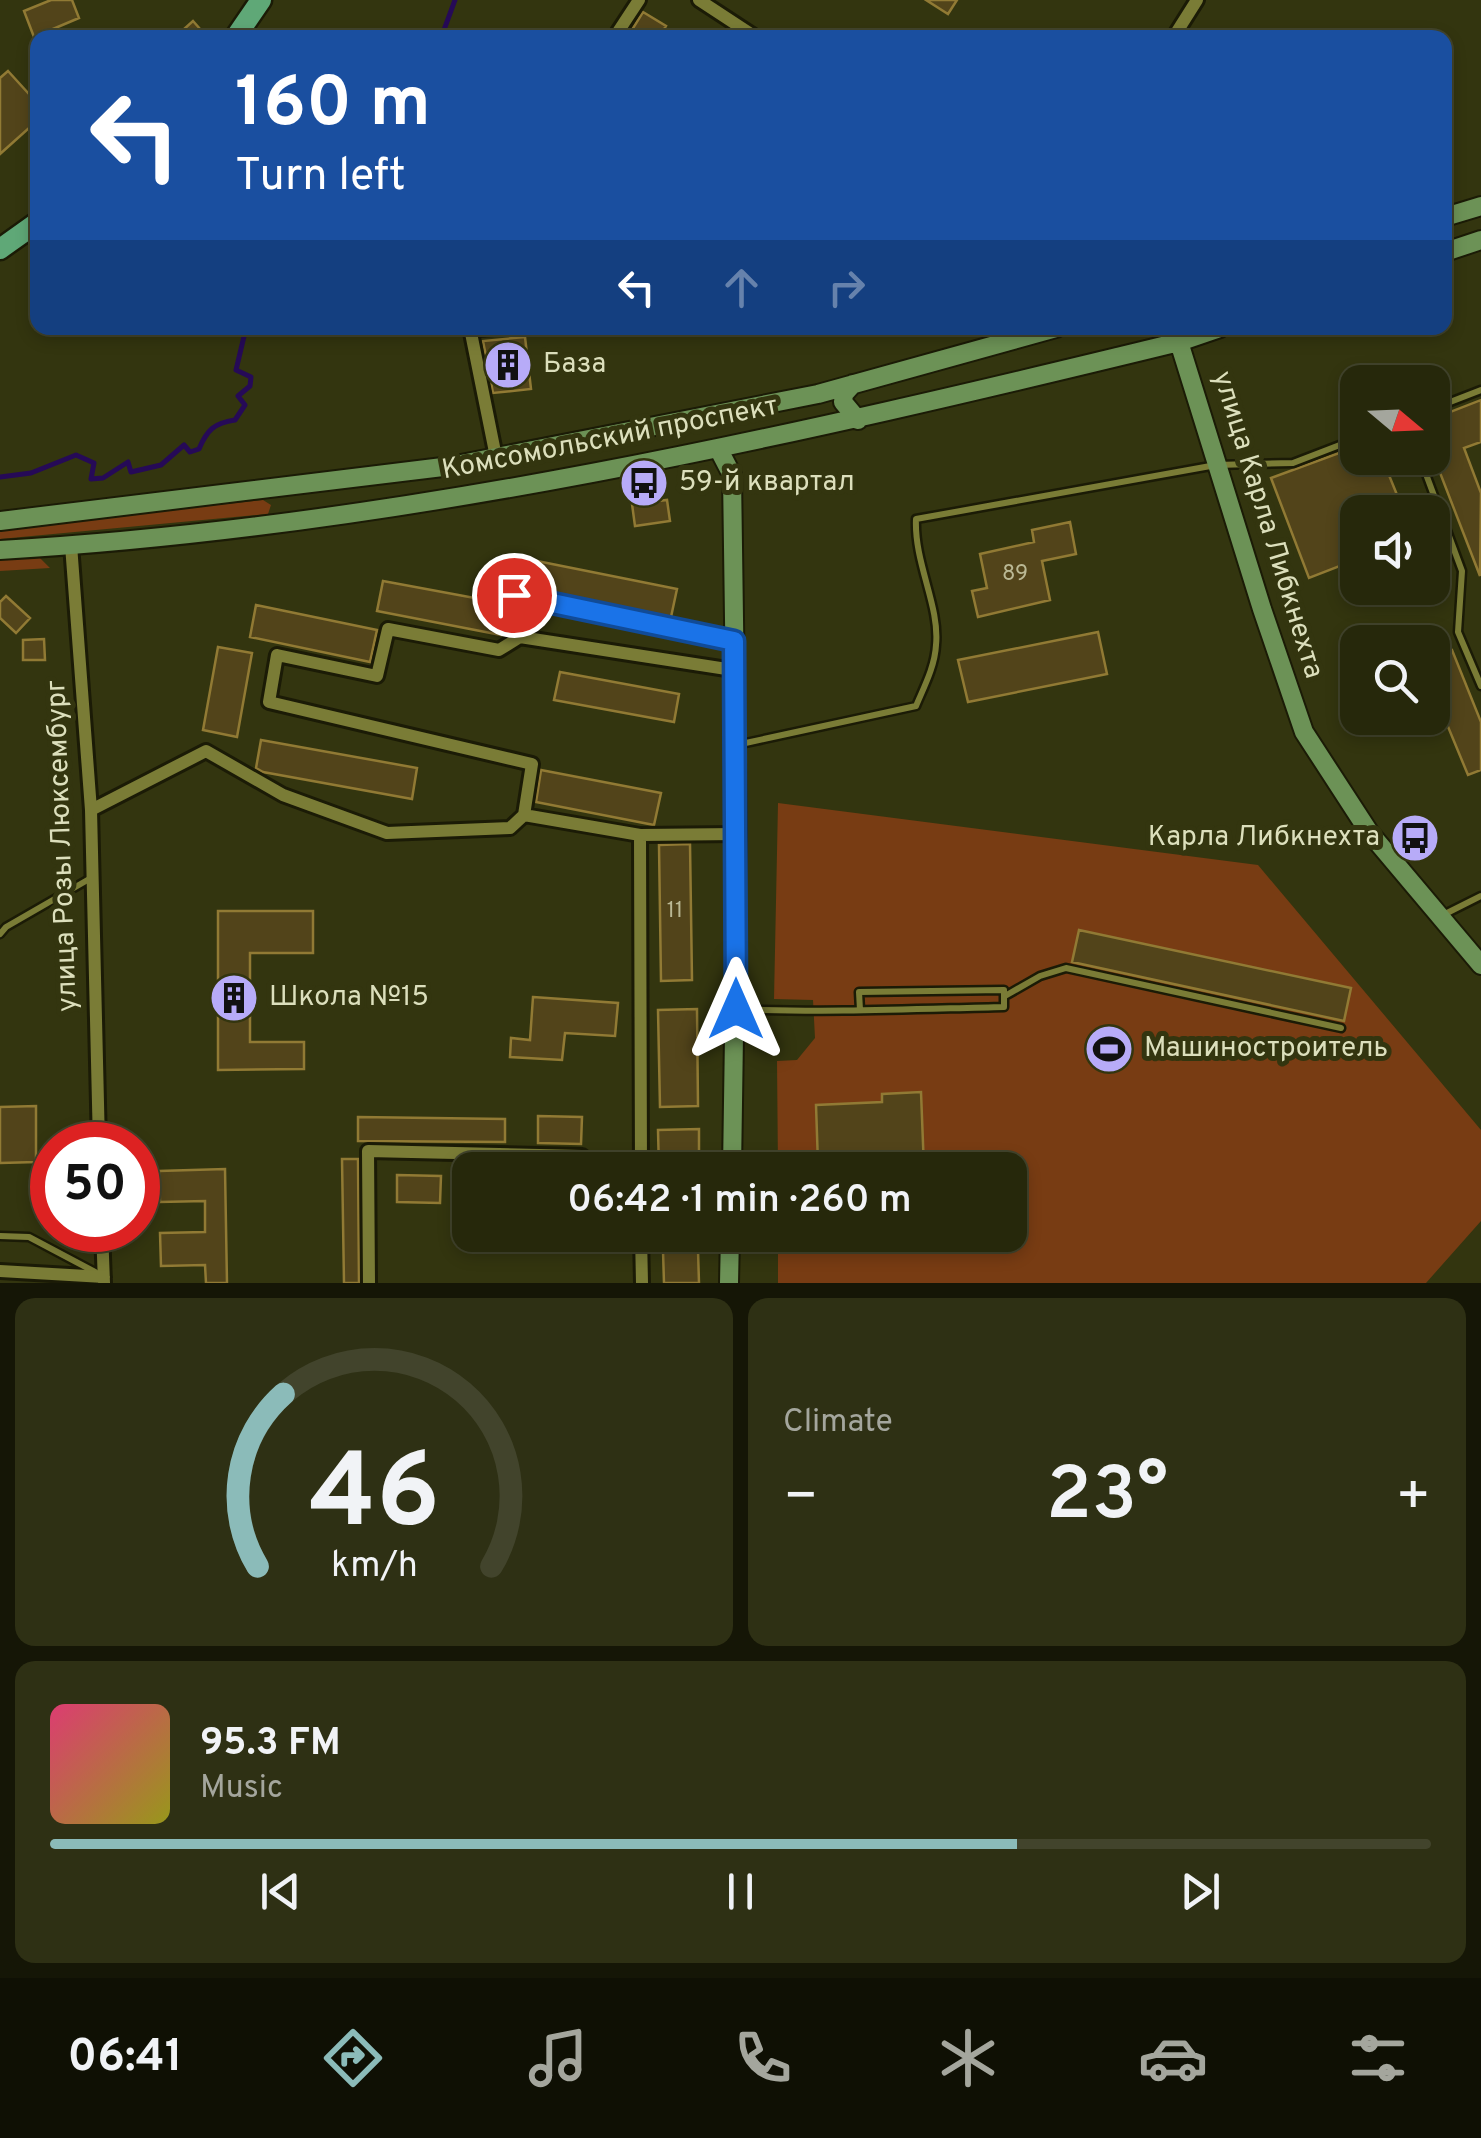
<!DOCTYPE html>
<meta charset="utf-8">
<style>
body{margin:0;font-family:Overpass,sans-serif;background:#2e3014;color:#f1f3f6;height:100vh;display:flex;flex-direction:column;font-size:38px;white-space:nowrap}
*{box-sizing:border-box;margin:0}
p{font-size:32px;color:#a4a69d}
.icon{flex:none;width:55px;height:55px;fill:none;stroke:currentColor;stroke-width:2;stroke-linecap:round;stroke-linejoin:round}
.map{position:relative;height:1283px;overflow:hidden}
.panel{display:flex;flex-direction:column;gap:15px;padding:15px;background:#151606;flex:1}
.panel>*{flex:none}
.guide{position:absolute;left:30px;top:30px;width:1422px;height:305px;border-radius:20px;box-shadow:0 5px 15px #0003,0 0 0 2px #42442c;background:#1a4fa0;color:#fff;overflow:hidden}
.needle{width:65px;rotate:109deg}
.fabs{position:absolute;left:1340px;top:365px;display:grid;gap:20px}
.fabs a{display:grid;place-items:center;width:110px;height:110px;border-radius:20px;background:#26280b;box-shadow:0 5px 15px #0003,0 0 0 2px #42442c;font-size:50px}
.speed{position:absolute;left:30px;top:1122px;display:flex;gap:20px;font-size:50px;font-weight:700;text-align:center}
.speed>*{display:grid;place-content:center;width:130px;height:130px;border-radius:50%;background:#26280b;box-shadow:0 5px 15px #0003,0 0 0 2px #42442c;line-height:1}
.speed .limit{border:15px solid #d22;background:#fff;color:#111}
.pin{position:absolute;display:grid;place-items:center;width:85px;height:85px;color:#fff;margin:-42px;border:5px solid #fff;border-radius:50%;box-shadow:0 2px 10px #0007}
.me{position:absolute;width:110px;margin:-55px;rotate:0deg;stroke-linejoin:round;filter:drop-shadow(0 0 8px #0008)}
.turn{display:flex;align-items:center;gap:35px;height:210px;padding:0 40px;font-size:45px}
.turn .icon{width:130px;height:130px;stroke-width:2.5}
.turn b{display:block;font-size:70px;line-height:85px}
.lanes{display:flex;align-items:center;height:95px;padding:0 40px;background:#0003;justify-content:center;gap:50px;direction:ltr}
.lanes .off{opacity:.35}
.big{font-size:75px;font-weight:600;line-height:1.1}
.panel .widget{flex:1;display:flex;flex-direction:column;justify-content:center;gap:15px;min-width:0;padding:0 35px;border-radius:20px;background:#2e3014}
.panel .dial{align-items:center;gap:0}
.dial svg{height:260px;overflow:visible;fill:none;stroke:#42442c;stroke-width:7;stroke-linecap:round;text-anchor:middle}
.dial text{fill:#f1f3f6;stroke:none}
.song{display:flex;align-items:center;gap:30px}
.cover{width:120px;height:120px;border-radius:15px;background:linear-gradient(135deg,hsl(340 70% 55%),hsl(60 70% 35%))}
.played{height:10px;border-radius:5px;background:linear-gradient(90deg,#8bbbb9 70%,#42442c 70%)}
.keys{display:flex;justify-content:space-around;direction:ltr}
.heat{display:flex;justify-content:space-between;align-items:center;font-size:55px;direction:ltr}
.panel .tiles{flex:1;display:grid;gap:15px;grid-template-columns:1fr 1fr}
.widget:last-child{grid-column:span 2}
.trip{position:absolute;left:452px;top:1152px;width:575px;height:100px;border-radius:20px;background:#26280b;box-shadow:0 5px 15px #0003,0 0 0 2px #42442c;font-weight:600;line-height:100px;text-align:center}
.menu{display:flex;height:160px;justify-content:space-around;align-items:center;background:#0f1004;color:#a4a69d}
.menu .icon{width:70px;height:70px}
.menu .active{color:#8bbbb9}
.menu b{font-size:45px;color:#f1f3f6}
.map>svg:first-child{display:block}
.green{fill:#783c13}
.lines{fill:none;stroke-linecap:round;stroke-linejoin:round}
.stream{stroke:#260a57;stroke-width:5}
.building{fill:#52441a;stroke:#917a34;stroke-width:2.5}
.lane-casing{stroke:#1b1b06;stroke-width:11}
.street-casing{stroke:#1b1b06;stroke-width:18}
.secondary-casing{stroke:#1b1b06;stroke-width:22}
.primary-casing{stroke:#1b1b06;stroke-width:25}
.lane{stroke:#7a7c36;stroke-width:6}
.street{stroke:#7a7c36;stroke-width:12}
.secondary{stroke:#6c9256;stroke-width:18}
.primary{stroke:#5fa877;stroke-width:20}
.route-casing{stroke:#114b97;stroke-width:25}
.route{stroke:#1a73e8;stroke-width:18}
.labels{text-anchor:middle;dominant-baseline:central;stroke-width:10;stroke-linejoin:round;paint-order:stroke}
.number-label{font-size:22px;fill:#bab894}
.poi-label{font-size:28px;fill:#dcdfbc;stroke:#33350f;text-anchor:start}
.street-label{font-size:28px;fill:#dcdfbc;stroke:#33350f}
</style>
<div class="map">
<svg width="1481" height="1283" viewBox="0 0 1481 1283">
<rect width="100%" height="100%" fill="#33350f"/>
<!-- green -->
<path class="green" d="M 263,500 L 271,505 L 268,514 L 0,539 L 0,528 Z
M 0,557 L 39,557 L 50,568 L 0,571 Z
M 778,803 L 1258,865 L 1481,1130 L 1481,1221 L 1426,1283 L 778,1283 L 778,1235 L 1010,1235 L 1010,1170 L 778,1170 L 777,1061 L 797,1060 L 815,1038 L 813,1000 L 774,999 Z"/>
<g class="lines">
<!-- stream -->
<path class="stream" d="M 441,38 L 455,0
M 0,477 L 31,473 L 76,455 L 94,463 L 91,479 L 103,478 L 128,462 L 131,472 L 161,465 L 184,445 L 190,452 L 199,449 C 207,430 214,423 235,420 L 245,405 L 238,396 L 250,386 L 251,377 L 236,370 L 246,328"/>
</g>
<!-- building -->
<path class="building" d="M 51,0 L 72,0 L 79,18 L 34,37 L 24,11 Z
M 926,0 L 957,0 L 948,14 Z
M 643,12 L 666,26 L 659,38 L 638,38 L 630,33 Z
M 193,21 L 208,38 L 174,38 Z
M 8,71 L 38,104 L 38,120 L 0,154 L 0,78 Z
M 525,337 L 531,389 L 493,393 L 483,341 Z
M 1481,400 L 1481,442 L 1464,448 L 1481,493 L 1480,576 L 1432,452 L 1432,446 L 1436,444 L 1432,419 Z
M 1358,446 L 1358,458 L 1382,458 L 1404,512 L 1358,512 L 1358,559 L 1309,578 L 1271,478 Z
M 667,500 L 670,521 L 635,526 L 632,504 Z
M 1070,522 L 1076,554 L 1042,561 L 1050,600 L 978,617 L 972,591 L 987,588 L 980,554 L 1034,542 L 1032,530 Z
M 517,557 L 677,589 L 671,617 L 511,585 Z
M 383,581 L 507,604 L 501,635 L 377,611 Z
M 6,596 L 30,618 L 16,633 L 0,618 L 0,602 Z
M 256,605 L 377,630 L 370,662 L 250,637 Z
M 1098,632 L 1107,674 L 968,702 L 958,660 Z
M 44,639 L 45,660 L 23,660 L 23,640 Z
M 218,647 L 252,653 L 237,737 L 203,730 Z
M 1452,650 L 1481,722 L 1481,770 L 1468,775 L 1432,688 L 1432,658 Z
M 560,672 L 679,694 L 674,722 L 554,700 Z
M 261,740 L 417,768 L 412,799 L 263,772 L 256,768 Z
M 541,770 L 661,793 L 654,825 L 536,802 Z
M 690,844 L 692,980 L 661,981 L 659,845 Z
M 218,911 L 313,911 L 313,953 L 250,953 L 250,1042 L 304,1042 L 304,1069 L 218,1070 Z
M 1079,930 L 1351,988 L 1344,1021 L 1072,962 Z
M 533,997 L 618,1003 L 615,1036 L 565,1033 L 562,1060 L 510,1057 L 511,1038 L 530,1040 Z
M 697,1009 L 698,1106 L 660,1107 L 658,1010 Z
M 921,1092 L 924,1169 L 888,1170 L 888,1161 L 818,1164 L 816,1105 L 882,1102 L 882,1094 Z
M 36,1106 L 36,1162 L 0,1163 L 0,1107 Z
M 538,1116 L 582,1117 L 581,1144 L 538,1143 Z
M 358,1117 L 505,1119 L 505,1142 L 358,1141 Z
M 699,1129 L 699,1170 L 659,1170 L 658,1130 Z
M 342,1159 L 358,1159 L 359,1283 L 344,1283 Z
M 225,1169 L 227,1283 L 206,1283 L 205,1265 L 161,1266 L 160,1233 L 205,1232 L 205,1201 L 160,1202 L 159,1171 Z
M 397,1175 L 441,1176 L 440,1203 L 397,1202 Z
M 698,1250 L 699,1283 L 664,1283 L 663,1251 Z"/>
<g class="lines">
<!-- lane casing -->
<g class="lane-casing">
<path id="lane" d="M 471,333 L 534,329
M 1432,409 L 1481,390
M 1420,458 L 1462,571 L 1458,632 L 1481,686
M 741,744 L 916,706 C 924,687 935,666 936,645 C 940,606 914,563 916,519 L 1216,465 L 1293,463 L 1358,438
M 1441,916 L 1481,896
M 0,934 L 6,927 L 91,878
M 1005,996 L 1040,976 L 1066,968 L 1341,1028
M 738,1009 C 826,1013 915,1009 1004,1007 L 1004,990 L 859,992 L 860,1010
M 0,1236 L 29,1237 L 95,1272"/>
</g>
<!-- street casing -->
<g class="street-casing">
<path id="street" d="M 699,0 L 757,38
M 614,38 L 639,0
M 1173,38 L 1197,0
M 470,328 L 496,457
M 71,545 L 91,810 L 99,1145
M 514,595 L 734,641
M 91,810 L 206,751 L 283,795 L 387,833 L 510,828 L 524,815 L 640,835 L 737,834
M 524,815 L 532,764 L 269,702 L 277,655 L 377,676 L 388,629 L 499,650 L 520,637 L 733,670
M 640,835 L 641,1170
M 102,1230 L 104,1283
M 641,1235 L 642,1283
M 0,1271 L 104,1277
M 369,1283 L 368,1151 L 582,1156"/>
</g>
<!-- secondary casing -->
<g class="secondary-casing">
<path id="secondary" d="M 1445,217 L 1481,206
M 1445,252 L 1481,240
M 1179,342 L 1262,609 L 1304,732 L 1369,832 L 1481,965
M 853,384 L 844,394 L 843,402 L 858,420
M 718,448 L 732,475 L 737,834 L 732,1170
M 0,521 L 451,466 L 818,394 L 1056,328
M 0,550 C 398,527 793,436 1179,342 L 1220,328
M 729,1283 L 730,1235"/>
</g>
<!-- primary casing -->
<g class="primary-casing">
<path id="primary" d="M 235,38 L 261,0
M 0,249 L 38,222"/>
</g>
<!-- lane -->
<use href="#lane" class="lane"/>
<!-- street -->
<use href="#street" class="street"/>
<!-- secondary -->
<use href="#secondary" class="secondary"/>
<!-- primary -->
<use href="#primary" class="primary"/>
</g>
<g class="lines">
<!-- route casing -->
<g class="route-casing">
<path id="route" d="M 514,595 L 734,641 L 736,1009"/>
</g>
<!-- route -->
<use href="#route" class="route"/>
</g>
<!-- icons -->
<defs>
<g id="building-disc" transform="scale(2.5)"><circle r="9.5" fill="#b7abf8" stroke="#33350f"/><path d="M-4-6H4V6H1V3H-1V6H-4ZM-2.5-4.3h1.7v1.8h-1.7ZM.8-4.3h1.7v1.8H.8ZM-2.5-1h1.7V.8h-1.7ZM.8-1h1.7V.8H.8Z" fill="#111"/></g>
<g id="bus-disc" transform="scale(2.5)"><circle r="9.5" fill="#b7abf8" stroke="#33350f"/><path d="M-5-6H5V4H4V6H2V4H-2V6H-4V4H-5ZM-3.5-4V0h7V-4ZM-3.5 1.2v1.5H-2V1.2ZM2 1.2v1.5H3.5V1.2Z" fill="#111"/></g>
<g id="stadium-disc" transform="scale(2.5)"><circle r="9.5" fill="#b7abf8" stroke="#33350f"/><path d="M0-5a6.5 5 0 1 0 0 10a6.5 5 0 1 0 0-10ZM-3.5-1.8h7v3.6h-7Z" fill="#111"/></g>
</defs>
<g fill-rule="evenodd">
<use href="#building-disc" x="508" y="365"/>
<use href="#bus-disc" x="644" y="483"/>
<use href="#bus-disc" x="1415" y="838"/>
<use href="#building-disc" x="234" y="998"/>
<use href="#stadium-disc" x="1109" y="1049"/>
</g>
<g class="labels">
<!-- number labels -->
<g class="number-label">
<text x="1015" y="574">89</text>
<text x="675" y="911">11</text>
</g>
<!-- poi labels -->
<g class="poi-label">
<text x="543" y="365">База</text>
<text x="679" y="483">59-й квартал</text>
<text x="1380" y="838" text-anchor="end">Карла Либкнехта</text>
<text x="269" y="998">Школа №15</text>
<text x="1144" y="1049">Машиностроитель</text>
</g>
<!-- street labels -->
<g class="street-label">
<text transform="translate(610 439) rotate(-11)">Комсомольский проспект</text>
<text transform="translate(1267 525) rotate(73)">улица Карла Либкнехта</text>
<text transform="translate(63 846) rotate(-92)">улица Розы Люксембург</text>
</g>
</g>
</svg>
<div class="fabs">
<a><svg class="needle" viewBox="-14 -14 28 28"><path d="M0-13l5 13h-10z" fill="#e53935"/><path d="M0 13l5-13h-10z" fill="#a4a69d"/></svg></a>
<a><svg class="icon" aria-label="sound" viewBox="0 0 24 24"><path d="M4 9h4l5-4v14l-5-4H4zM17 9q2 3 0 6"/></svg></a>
<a><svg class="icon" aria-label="search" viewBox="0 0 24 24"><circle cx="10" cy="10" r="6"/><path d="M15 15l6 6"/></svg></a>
</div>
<div class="speed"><div class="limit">50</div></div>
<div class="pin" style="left:514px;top:595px;background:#d93025"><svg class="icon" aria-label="arrive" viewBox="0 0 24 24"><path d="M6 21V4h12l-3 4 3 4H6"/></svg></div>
<svg class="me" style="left:736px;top:1009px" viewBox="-20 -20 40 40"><path d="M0-17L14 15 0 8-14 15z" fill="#1a73e8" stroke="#fff" stroke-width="4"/></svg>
<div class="trip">06:42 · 1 min · 260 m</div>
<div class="guide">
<div class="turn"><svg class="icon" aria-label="left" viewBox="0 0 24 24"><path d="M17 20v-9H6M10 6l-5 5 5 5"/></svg><div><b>160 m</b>Turn left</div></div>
<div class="lanes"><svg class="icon" aria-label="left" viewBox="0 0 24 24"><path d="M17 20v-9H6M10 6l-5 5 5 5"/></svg><svg class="icon off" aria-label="ahead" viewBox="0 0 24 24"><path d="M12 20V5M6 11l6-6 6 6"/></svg><svg class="icon off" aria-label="right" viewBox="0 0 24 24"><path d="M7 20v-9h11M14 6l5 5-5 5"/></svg></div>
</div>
</div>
<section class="panel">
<div class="tiles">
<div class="widget dial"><svg viewBox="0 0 100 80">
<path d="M14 69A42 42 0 1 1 86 69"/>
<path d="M14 69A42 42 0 0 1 22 16" stroke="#8bbbb9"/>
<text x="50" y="56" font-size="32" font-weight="700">46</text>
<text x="50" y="72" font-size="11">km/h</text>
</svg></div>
<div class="widget"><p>Climate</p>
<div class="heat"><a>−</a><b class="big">23°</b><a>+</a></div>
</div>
<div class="widget">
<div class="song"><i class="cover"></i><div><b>95.3 FM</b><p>Music</p></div></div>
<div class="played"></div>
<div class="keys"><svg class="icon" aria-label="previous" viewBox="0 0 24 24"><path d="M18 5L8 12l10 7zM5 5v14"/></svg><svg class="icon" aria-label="pause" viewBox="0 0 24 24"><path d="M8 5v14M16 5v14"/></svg><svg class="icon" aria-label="next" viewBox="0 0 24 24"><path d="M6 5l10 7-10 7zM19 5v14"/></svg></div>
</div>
</div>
</section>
<nav class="menu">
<b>06:41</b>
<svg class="icon active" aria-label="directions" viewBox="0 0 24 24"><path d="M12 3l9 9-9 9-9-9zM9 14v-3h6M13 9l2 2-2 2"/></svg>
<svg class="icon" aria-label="music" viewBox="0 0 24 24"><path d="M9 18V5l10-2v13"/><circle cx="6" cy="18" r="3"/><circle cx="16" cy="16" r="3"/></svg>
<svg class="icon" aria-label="phone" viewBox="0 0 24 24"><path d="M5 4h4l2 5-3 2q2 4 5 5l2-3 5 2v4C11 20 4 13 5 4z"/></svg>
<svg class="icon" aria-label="climate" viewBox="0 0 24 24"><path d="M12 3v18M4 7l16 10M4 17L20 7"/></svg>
<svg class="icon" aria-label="car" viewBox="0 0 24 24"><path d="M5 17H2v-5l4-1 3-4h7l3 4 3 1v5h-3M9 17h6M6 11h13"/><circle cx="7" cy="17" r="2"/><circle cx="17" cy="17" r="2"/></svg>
<svg class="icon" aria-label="filters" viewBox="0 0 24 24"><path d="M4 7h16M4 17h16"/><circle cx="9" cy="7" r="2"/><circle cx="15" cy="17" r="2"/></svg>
</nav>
